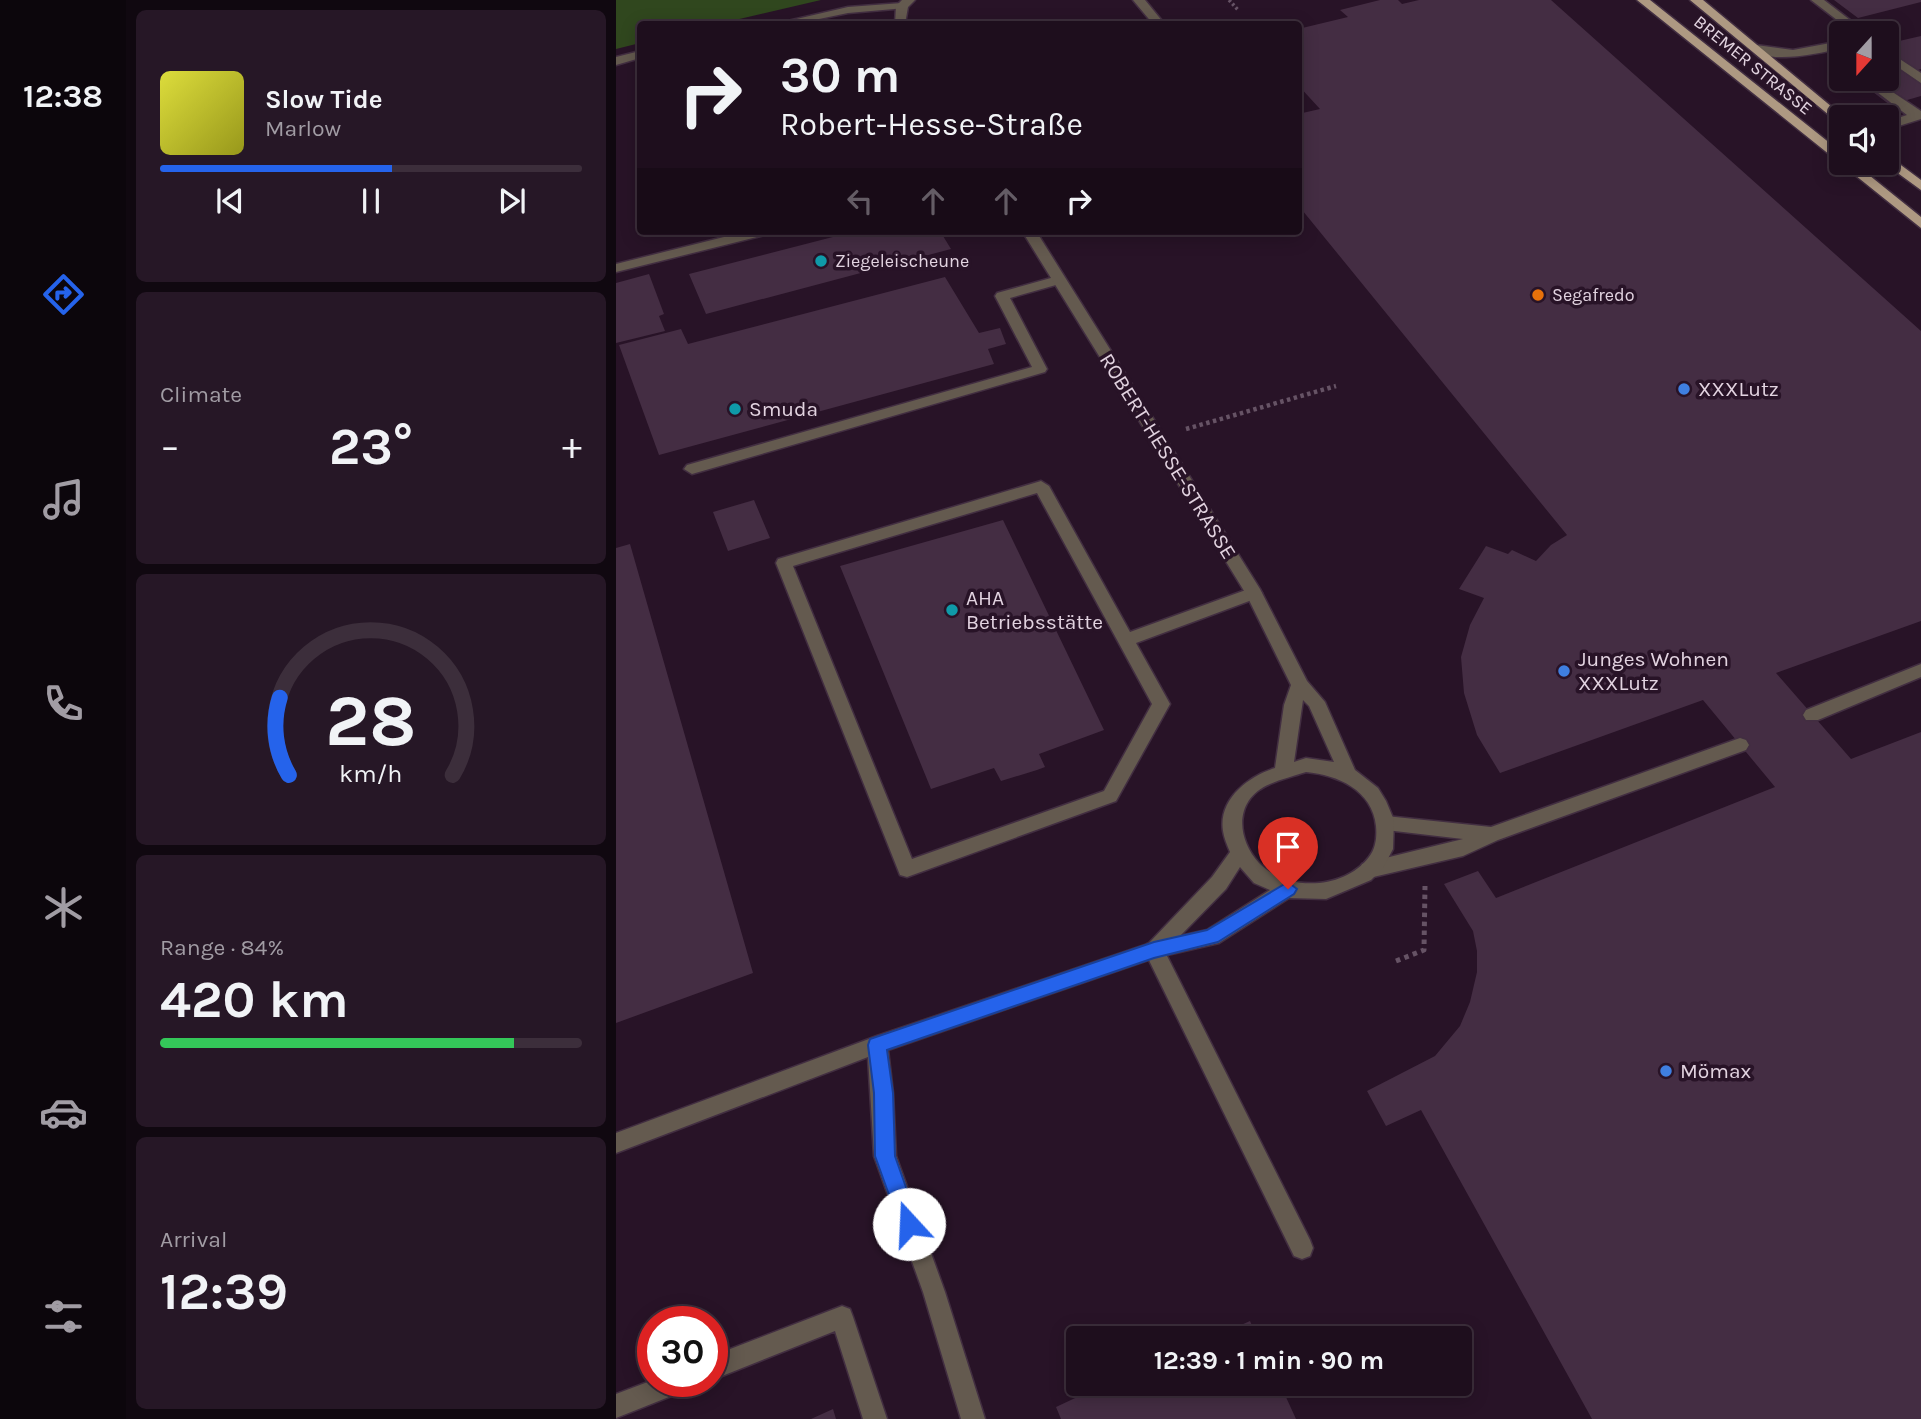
<!DOCTYPE html>
<meta charset="utf-8">
<style>
body{margin:0;font-family:Karla,sans-serif;background:#261726;color:#f1f3f6;height:100vh;display:flex;flex-direction:column;font-size:26px;white-space:nowrap}
*{box-sizing:border-box;margin:0}
p{font-size:23px;color:#a19ca4}
.icon{flex:none;width:38px;height:38px;fill:none;stroke:currentColor;stroke-width:2;stroke-linecap:round;stroke-linejoin:round}
.map{position:relative;flex:1;overflow:hidden}
.details{display:flex;flex-direction:column;gap:10px;padding:10px;background:#100810;width:490px}
.details>*{flex:none}
.hud{position:absolute;left:21px;top:21px;width:665px;height:214px;border-radius:7px;box-shadow:0 4px 18px #0003,0 0 0 2px #3c2e3b;background:#1e0e1d;color:#f1f3f6;overflow:hidden}
.needle{width:46px;rotate:201deg}
.fabs{position:absolute;left:1213px;top:21px;display:grid;gap:14px}
.fabs a{display:grid;place-items:center;width:70px;height:70px;border-radius:7px;background:#1e0e1d;box-shadow:0 4px 18px #0003,0 0 0 2px #3c2e3b;font-size:35px}
.speed{position:absolute;left:21px;top:1306px;display:flex;gap:14px;font-size:35px;font-weight:700;text-align:center}
.speed>*{display:grid;place-content:center;width:91px;height:91px;border-radius:50%;background:#1e0e1d;box-shadow:0 4px 18px #0003,0 0 0 2px #3c2e3b;line-height:1}
.speed .limit{border:10px solid #d22;background:#fff;color:#111}
.pin{position:absolute;display:grid;place-items:center;width:60px;height:60px;color:#fff;margin:-72px -30px;border-radius:50% 50% 50% 0;rotate:-45deg;box-shadow:0 0 7px #0007}
.pin .icon{rotate:45deg}
.me{position:absolute;width:77px;margin:-38px;rotate:340deg;stroke-linejoin:round;filter:drop-shadow(0 0 5px #0008)}
.turn{display:flex;align-items:center;gap:24px;height:147px;padding:0 28px;font-size:32px}
.turn .icon{width:91px;height:91px;stroke-width:2.5}
.turn b{display:block;font-size:49px;line-height:60px}
.lanes{display:flex;align-items:center;height:66px;padding:0 28px;background:#0003;justify-content:center;gap:35px;direction:ltr}
.lanes .off{opacity:.35}
.big{font-size:52px;font-weight:700;line-height:1.1}
.details .widget{flex:1;display:flex;flex-direction:column;justify-content:center;gap:10px;min-width:0;padding:0 24px;border-radius:10px;background:#261726}
.details .dial{align-items:center;gap:0}
.dial svg{height:182px;overflow:visible;fill:none;stroke:#3c2e3b;stroke-width:7;stroke-linecap:round;text-anchor:middle}
.dial text{fill:#f1f3f6;stroke:none}
.song{display:flex;align-items:center;gap:21px}
.cover{width:84px;height:84px;border-radius:10px;background:linear-gradient(135deg,hsl(60 70% 55%),hsl(60 70% 35%))}
.played{height:7px;border-radius:4px;background:linear-gradient(90deg,#2563eb 55%,#3c2e3b 55%)}
.keys{display:flex;justify-content:space-around;direction:ltr}
.heat{display:flex;justify-content:space-between;align-items:center;font-size:38px;direction:ltr}
.charge{height:10px;border-radius:5px;background:linear-gradient(90deg,#34c759 84%,#3c2e3b 0)}
.trip{position:absolute;left:450px;top:1326px;width:406px;height:70px;border-radius:7px;background:#1e0e1d;box-shadow:0 4px 18px #0003,0 0 0 2px #3c2e3b;font-weight:700;line-height:70px;text-align:center}
main{display:flex;flex:1;min-height:0}
.dock{display:flex;flex-direction:column;width:126px;justify-content:space-around;align-items:center;background:#0c060c;color:#a19ca4}
.dock .icon{width:49px;height:49px}
.dock .current{color:#2563eb}
.dock b{font-size:32px;color:#f1f3f6}
.map>svg:first-child{display:block}
.forest{fill:#30471e}
.building{fill:#442d43}
.lines{fill:none;stroke-linecap:round;stroke-linejoin:round}
.service-casing{stroke:#422e41;stroke-width:3}
.minor-casing{stroke:#422e41;stroke-width:3}
.primary-casing{stroke:#422e41;stroke-width:3}
.path-far2{stroke:#665365;stroke-width:3.5;stroke-dasharray:2.5 2.5;stroke-linecap:butt}
.path-far1{stroke:#665365;stroke-width:4.5;stroke-dasharray:3.5 3.5;stroke-linecap:butt}
.path{stroke:#665365;stroke-width:5;stroke-dasharray:4.5 4.5;stroke-linecap:butt}
.service{fill:#645a4f;fill-rule:evenodd}
.minor{fill:#645a4f;fill-rule:evenodd}
.primary{fill:#ae9982;fill-rule:evenodd}
.route{fill:#2563eb;stroke:#184099;stroke-width:2}
.culture-dot{fill:#0f9aa8;stroke:#281327;stroke-width:2.5}
.food-dot{fill:#e8710a;stroke:#281327;stroke-width:2.5}
.shop-dot{fill:#3f7fe0;stroke:#281327;stroke-width:2.5}
.labels{text-anchor:middle;dominant-baseline:central;stroke-width:7;stroke-linejoin:round;paint-order:stroke}
.far-street-label{font-size:18px;fill:#e2d3e0;stroke:#281327}
.far-poi-label{font-size:18px;fill:#e2d3e0;stroke:#281327;text-anchor:start}
.poi-label{font-size:21px;fill:#e2d3e0;stroke:#281327;text-anchor:start}
.street-label{font-size:21px;fill:#e2d3e0;stroke:#281327}
</style>
<main>
<nav class="dock">
<b>12:38</b>
<svg class="icon current" aria-label="directions" viewBox="0 0 24 24"><path d="M12 3l9 9-9 9-9-9zM9 14v-3h6M13 9l2 2-2 2"/></svg>
<svg class="icon" aria-label="music" viewBox="0 0 24 24"><path d="M9 18V5l10-2v13"/><circle cx="6" cy="18" r="3"/><circle cx="16" cy="16" r="3"/></svg>
<svg class="icon" aria-label="phone" viewBox="0 0 24 24"><path d="M5 4h4l2 5-3 2q2 4 5 5l2-3 5 2v4C11 20 4 13 5 4z"/></svg>
<svg class="icon" aria-label="climate" viewBox="0 0 24 24"><path d="M12 3v18M4 7l16 10M4 17L20 7"/></svg>
<svg class="icon" aria-label="car" viewBox="0 0 24 24"><path d="M5 17H2v-5l4-1 3-4h7l3 4 3 1v5h-3M9 17h6M6 11h13"/><circle cx="7" cy="17" r="2"/><circle cx="17" cy="17" r="2"/></svg>
<svg class="icon" aria-label="filters" viewBox="0 0 24 24"><path d="M4 7h16M4 17h16"/><circle cx="9" cy="7" r="2"/><circle cx="15" cy="17" r="2"/></svg>
</nav>
<section class="details">
<div class="widget">
<div class="song"><i class="cover"></i><div><b>Slow Tide</b><p>Marlow</p></div></div>
<div class="played"></div>
<div class="keys"><svg class="icon" aria-label="previous" viewBox="0 0 24 24"><path d="M18 5L8 12l10 7zM5 5v14"/></svg><svg class="icon" aria-label="pause" viewBox="0 0 24 24"><path d="M8 5v14M16 5v14"/></svg><svg class="icon" aria-label="next" viewBox="0 0 24 24"><path d="M6 5l10 7-10 7zM19 5v14"/></svg></div>
</div>
<div class="widget"><p>Climate</p>
<div class="heat"><a>−</a><b class="big">23°</b><a>+</a></div>
</div>
<div class="widget dial"><svg viewBox="0 0 100 80">
<path d="M14 69A42 42 0 1 1 86 69"/>
<path d="M14 69A42 42 0 0 1 10 35" stroke="#2563eb"/>
<text x="50" y="56" font-size="32" font-weight="700">28</text>
<text x="50" y="72" font-size="11">km/h</text>
</svg></div>
<div class="widget"><p>Range · 84%</p><b class="big">420 km</b><div class="charge"></div></div>
<div class="widget"><p>Arrival</p><b class="big">12:39</b></div>
</section>
<div class="map">
<svg width="1305" height="1419" viewBox="0 0 1305 1419">
<rect width="100%" height="100%" fill="#281327"/>
<!-- forest -->
<path class="forest" d="M 0,0 L 205,0 L 102,24 L 24,24 L 24,43 L 0,49 Z"/>
<!-- building -->
<path class="building" d="M 764,0 L 782,0 L 786,4 L 803,0 L 935,0 L 1305,331 L 1305,621 L 1160,673 L 1235,759 L 1305,732 L 1305,1419 L 976,1419 L 805,1110 L 770,1126 L 751,1091 L 819,1056 L 844,1026 L 854,1002 L 861,972 L 861,951 L 857,931 L 828,884 L 862,871 L 880,898 L 1159,787 L 1087,700 L 884,773 L 861,735 L 848,693 L 845,657 L 854,625 L 868,598 L 843,589 L 870,546 L 892,554 L 896,550 L 920,561 L 935,545 L 951,535 L 682,205 L 682,114 L 704,109 L 682,85 L 682,29 L 732,17 L 724,10 Z
M 1218,0 L 1305,0 L 1305,2 L 1242,18 Z
M 1305,36 L 1305,69 L 1302,70 L 1305,72 L 1305,96 L 1274,105 L 1240,79 L 1270,79 L 1270,44 Z
M 240,231 L 324,231 L 335,249 L 90,314 L 73,274 Z
M 33,274 L 48,314 L 43,316 L 49,331 L 0,343 L 0,283 Z
M 329,277 L 363,333 L 384,328 L 390,344 L 372,349 L 378,364 L 43,455 L 3,345 L 65,329 L 72,344 Z
M 138,500 L 154,538 L 112,551 L 97,512 Z
M 387,520 L 488,730 L 423,754 L 429,767 L 421,770 L 385,781 L 378,768 L 315,789 L 224,566 Z
M 14,544 L 137,973 L 0,1023 L 0,548 Z
M 634,1321 L 642,1339 L 594,1339 Z
M 489,1384 L 664,1384 L 680,1419 L 445,1419 L 440,1407 Z
M 217,1409 L 220,1419 L 195,1419 Z"/>
<g class="lines">
<!-- service casing -->
<g class="service-casing">
<path id="service" d="M 517,0 L 529,0 L 547,22 L 545,24 L 537,24 Z
M 1195,0 L 1208,0 L 1251,33 L 1238,33 Z
M 286,3 L 292,6 L 290,8 L 232,13 L 179,24 L 159,24 L 232,7 Z
M 1225,41 L 1225,49 C 1200,53 1156,65 1134,49 L 1140,45 L 1177,50 Z
M 1270,50 L 1305,73 L 1305,83 L 1270,59 Z
M 24,51 L 24,58 L 0,65 L 0,57 Z
M 1244,79 L 1257,79 L 1305,111 L 1305,119 L 1270,130 L 1270,122 L 1291,115 Z
M 132,231 L 155,231 L 153,234 L 0,272 L 0,264 Z
M 442,276 L 449,280 L 447,283 L 394,298 L 431,369 L 429,372 L 76,474 L 68,469 L 71,465 L 416,367 L 379,296 L 381,293 Z
M 425,481 L 433,486 L 514,632 L 638,587 L 646,593 L 644,597 L 520,643 L 554,704 L 500,801 L 291,877 L 284,875 L 160,563 L 162,559 ZM 421,493 L 536,704 L 488,791 L 296,859 L 177,566 Z
M 1305,664 L 1305,677 L 1202,720 L 1190,720 L 1187,715 L 1190,710 Z
M 1124,738 L 1130,740 L 1133,745 L 1130,750 L 882,840 L 847,856 L 753,878 L 746,876 L 744,870 L 746,864 L 753,862 L 847,839 L 770,830 L 763,828 L 761,823 L 763,818 L 770,816 L 875,827 Z
M 538,942 L 545,944 L 694,1240 L 697,1248 L 694,1256 L 686,1259 L 678,1256 L 528,950 L 531,944 Z
M 226,1306 L 234,1309 L 237,1317 L 271,1419 L 247,1419 L 219,1331 L 96,1380 L 96,1356 Z
M 37,1380 L 77,1381 L 73,1389 L 0,1418 L 0,1394 Z"/>
</g>
<!-- minor casing -->
<g class="minor-casing">
<path id="minor" d="M 286,0 L 299,0 L 292,7 L 289,24 L 279,24 L 280,6 Z
M 406,231 L 420,231 L 644,589 L 691,681 L 709,702 L 739,770 L 762,788 L 770,801 L 778,820 L 777,849 L 767,868 L 755,880 L 710,899 L 673,898 L 603,943 L 538,958 L 272,1050 L 277,1093 L 280,1156 L 329,1292 L 369,1419 L 345,1419 L 307,1292 L 258,1156 L 252,1057 L 0,1153 L 0,1133 L 261,1036 L 532,944 L 596,877 L 614,852 C 611,845 608,838 607,831 C 602,799 633,776 659,768 L 668,705 L 675,685 L 630,594 ZM 687,700 L 693,706 L 718,762 L 690,758 L 678,762 ZM 690,772 C 722,775 756,790 760,826 C 761,836 760,848 753,857 C 728,890 671,892 643,863 C 620,838 618,799 654,784 C 665,779 678,776 690,772 ZM 624,867 L 638,883 L 654,890 L 591,930 L 564,936 L 610,889 Z"/>
</g>
<!-- primary casing -->
<g class="primary-casing">
<path id="primary" d="M 1021,0 L 1034,0 L 1225,152 L 1225,163 L 1238,163 L 1305,217 L 1305,228 Z
M 1074,0 L 1087,0 L 1228,117 L 1225,117 L 1225,125 Z
M 1270,154 L 1305,180 L 1305,190 L 1268,163 L 1270,163 Z"/>
</g>
<!-- path-far2 -->
<path class="path-far2" d="M 613,0 L 623,11"/>
<!-- path-far1 -->
<path class="path-far1" d="M 570,429 L 720,386"/>
<!-- path -->
<path class="path" d="M 780,961 L 808,950 L 809,886"/>
<!-- service -->
<use href="#service" class="service"/>
<!-- minor -->
<use href="#minor" class="minor"/>
<!-- primary -->
<use href="#primary" class="primary"/>
</g>
<!-- route -->
<path class="route" d="M 672,882 L 681,889 L 678,894 L 602,942 L 538,958 L 271,1050 L 277,1093 L 279,1156 L 303,1224 L 301,1231 L 293,1233 L 286,1231 L 259,1156 L 258,1093 L 252,1045 L 254,1039 L 538,942 L 591,930 Z"/>
<!-- markers -->
<g class="culture-dot">
<circle cx="205" cy="261" r="7"/>
<circle cx="119" cy="409" r="7"/>
<circle cx="336" cy="610" r="7"/>
</g>
<circle class="food-dot" cx="922" cy="295" r="7"/>
<g class="shop-dot">
<circle cx="1068" cy="389" r="7"/>
<circle cx="948" cy="671" r="7"/>
<circle cx="1050" cy="1071" r="7"/>
</g>
<g class="labels">
<!-- far-street labels -->
<g class="far-street-label">
<text transform="translate(1137 65) rotate(39)">BREMER STRASSE</text>
</g>
<!-- far-poi labels -->
<g class="far-poi-label">
<text x="219" y="261">Ziegeleischeune</text>
<text x="936" y="295">Segafredo</text>
</g>
<!-- poi labels -->
<g class="poi-label">
<text x="1082" y="389">XXXLutz</text>
<text x="133" y="409">Smuda</text>
<text x="350" y="598">AHA<tspan x="350" dy="24">Betriebsstätte</tspan></text>
<text x="962" y="659">Junges Wohnen<tspan x="962" dy="24">XXXLutz</tspan></text>
<text x="1064" y="1071">Mömax</text>
</g>
<!-- street labels -->
<g class="street-label">
<text transform="translate(552 456) rotate(58)">ROBERT-HESSE-STRASSE</text>
</g>
</g>
</svg>
<div class="fabs">
<a><svg class="needle" viewBox="-14 -14 28 28"><path d="M0-13l5 13h-10z" fill="#e53935"/><path d="M0 13l5-13h-10z" fill="#a19ca4"/></svg></a>
<a><svg class="icon" aria-label="sound" viewBox="0 0 24 24"><path d="M4 9h4l5-4v14l-5-4H4zM17 9q2 3 0 6"/></svg></a>
</div>
<div class="speed"><div class="limit">30</div></div>
<div class="pin" style="left:672px;top:889px;background:#d93025"><svg class="icon" aria-label="arrive" viewBox="0 0 24 24"><path d="M6 21V4h12l-3 4 3 4H6"/></svg></div>
<svg class="me" style="left:293px;top:1224px" viewBox="-20 -20 40 40"><circle r="19" fill="#fff"/><path d="M0-13L10 11 0 6-10 11z" fill="#2563eb"/></svg>
<div class="trip">12:39 · 1 min · 90 m</div>
<div class="hud">
<div class="turn"><svg class="icon" aria-label="right" viewBox="0 0 24 24"><path d="M7 20v-9h11M14 6l5 5-5 5"/></svg><div><b>30 m</b>Robert-Hesse-Straße</div></div>
<div class="lanes"><svg class="icon off" aria-label="left" viewBox="0 0 24 24"><path d="M17 20v-9H6M10 6l-5 5 5 5"/></svg><svg class="icon off" aria-label="ahead" viewBox="0 0 24 24"><path d="M12 20V5M6 11l6-6 6 6"/></svg><svg class="icon off" aria-label="ahead" viewBox="0 0 24 24"><path d="M12 20V5M6 11l6-6 6 6"/></svg><svg class="icon" aria-label="right" viewBox="0 0 24 24"><path d="M7 20v-9h11M14 6l5 5-5 5"/></svg></div>
</div>
</div>
</main>
